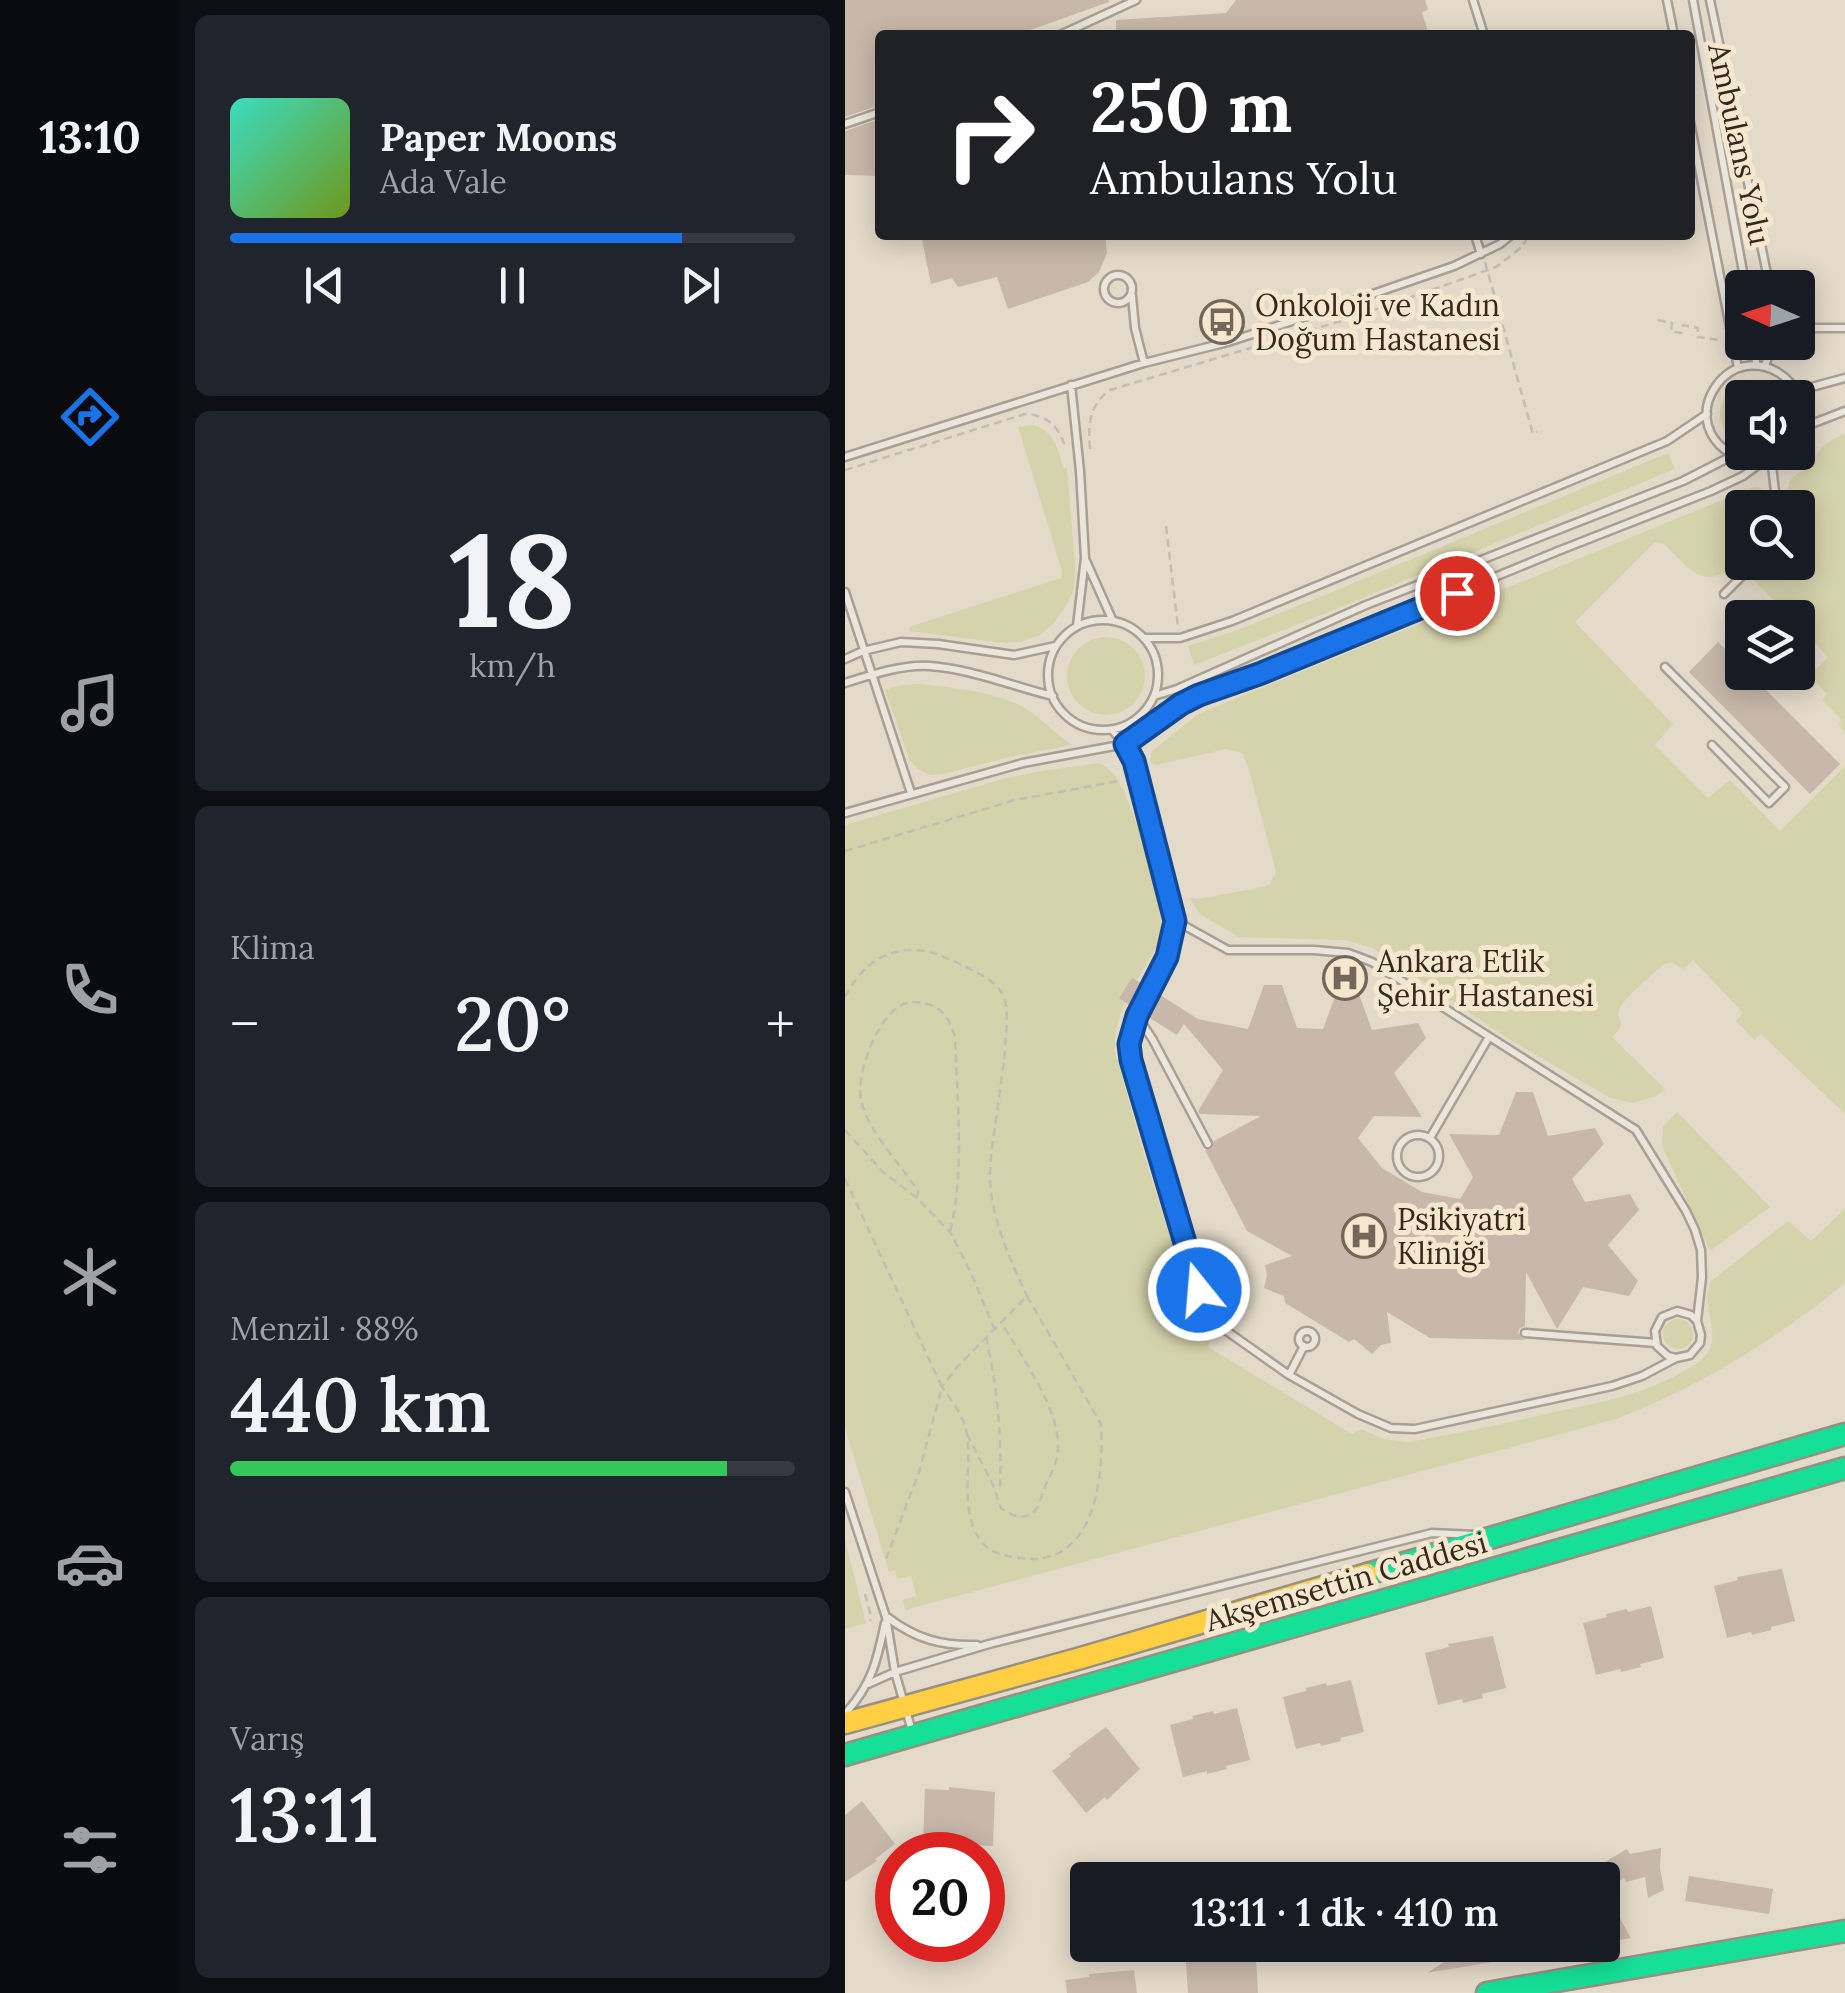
<!DOCTYPE html>
<html lang="tr">
<meta charset="utf-8">
<style>
body{margin:0;font-family:Lora,serif;background:#20242c;color:#f1f3f6;height:100vh;display:flex;flex-direction:column;font-size:38px;white-space:nowrap}
*{box-sizing:border-box;margin:0}
p{font-size:32px;color:#9ea1a6}
.icon{flex:none;width:55px;height:55px;fill:none;stroke:currentColor;stroke-width:2;stroke-linecap:round;stroke-linejoin:round}
.map{position:relative;flex:1;overflow:hidden}
.drawer{display:flex;flex-direction:column;gap:15px;padding:15px;background:#0d0f14;width:665px}
.drawer>*{flex:none}
.guide{position:absolute;left:30px;top:30px;width:820px;height:210px;border-radius:10px;box-shadow:0 5px 25px #0003;background:#202124;color:#fff;overflow:hidden}
.needle{width:65px;rotate:273deg}
.tools{position:absolute;left:880px;top:270px;display:grid;gap:20px}
.tools a{display:grid;place-items:center;width:90px;height:90px;border-radius:10px;background:#171b24;box-shadow:0 5px 25px #0003;font-size:50px}
.speed{position:absolute;left:30px;top:1832px;display:flex;gap:20px;font-size:50px;font-weight:700;text-align:center}
.speed>*{display:grid;place-content:center;width:130px;height:130px;border-radius:50%;background:#171b24;box-shadow:0 5px 25px #0003;line-height:1}
.speed .limit{border:15px solid #d22;background:#fff;color:#111}
.pin{position:absolute;display:grid;place-items:center;width:85px;height:85px;color:#fff;margin:-42px;border:5px solid #fff;border-radius:50%;box-shadow:0 2px 10px #0007}
.me{position:absolute;width:110px;margin:-55px;rotate:343deg;stroke-linejoin:round;filter:drop-shadow(0 0 8px #0008)}
.turn{display:flex;align-items:center;gap:35px;height:210px;padding:0 50px;font-size:45px}
.turn .icon{width:130px;height:130px;stroke-width:2.5}
.turn b{display:block;font-size:70px;line-height:85px}
.big{font-size:75px;font-weight:600;line-height:1.1}
.drawer .card{flex:1;display:flex;flex-direction:column;justify-content:center;gap:15px;min-width:0;padding:0 35px;border-radius:15px;background:#20242c}
.drawer .dial{align-items:center;gap:0}
.dial b{font-size:130px;line-height:1}
.song{display:flex;align-items:center;gap:30px}
.cover{width:120px;height:120px;border-radius:15px;background:linear-gradient(135deg,hsl(170 70% 55%),hsl(80 70% 35%))}
.played{height:10px;border-radius:5px;background:linear-gradient(90deg,#1a73e8 80%,#363941 80%)}
.keys{display:flex;justify-content:space-around;direction:ltr}
.heat{display:flex;justify-content:space-between;align-items:center;font-size:55px;direction:ltr}
.charge{height:15px;border-radius:8px;background:linear-gradient(90deg,#34c759 88%,#363941 0)}
.trip{position:absolute;left:225px;top:1862px;width:550px;height:100px;border-radius:10px;background:#171b24;box-shadow:0 5px 25px #0003;font-weight:600;line-height:100px;text-align:center}
main{display:flex;flex:1;min-height:0}
.dock{display:flex;flex-direction:column;width:180px;justify-content:space-around;align-items:center;background:#090b0e;color:#9ea1a6}
.dock .icon{width:70px;height:70px}
.dock .active{color:#1a73e8}
.dock b{font-size:45px;color:#f1f3f6}
.map>svg:first-child{display:block}
.green{fill:#d5d3ac}
.building{fill:#c8b8ab}
.lines{fill:none;stroke-linecap:round;stroke-linejoin:round}
.lane-casing{stroke:#a99f94;stroke-width:11}
.fast-casing{stroke:#988f83;stroke-width:25}
.slow-casing{stroke:#988f83;stroke-width:25}
.path{stroke:#c4bdb3;stroke-width:2.5;stroke-dasharray:8 5;stroke-linecap:butt}
.lane{stroke:#ebe6dc;stroke-width:6}
.fast{stroke:#16e098;stroke-width:20}
.slow{stroke:#ffcf43;stroke-width:20}
.route-casing{stroke:#114b97;stroke-width:25}
.route{stroke:#1a73e8;stroke-width:18}
.labels{text-anchor:middle;dominant-baseline:central;stroke-width:10;stroke-linejoin:round;paint-order:stroke}
.street-label{font-size:30px;fill:#37281c;stroke:#f6e8cf}
.poi-label{font-size:30px;fill:#37281c;stroke:#f6e8cf;text-anchor:start}
</style>
<main>
<nav class="dock">
<b>13:10</b>
<svg class="icon active" aria-label="directions" viewBox="0 0 24 24"><path d="M12 3l9 9-9 9-9-9zM9 14v-3h6M13 9l2 2-2 2"/></svg>
<svg class="icon" aria-label="music" viewBox="0 0 24 24"><path d="M9 18V5l10-2v13"/><circle cx="6" cy="18" r="3"/><circle cx="16" cy="16" r="3"/></svg>
<svg class="icon" aria-label="phone" viewBox="0 0 24 24"><path d="M5 4h4l2 5-3 2q2 4 5 5l2-3 5 2v4C11 20 4 13 5 4z"/></svg>
<svg class="icon" aria-label="climate" viewBox="0 0 24 24"><path d="M12 3v18M4 7l16 10M4 17L20 7"/></svg>
<svg class="icon" aria-label="car" viewBox="0 0 24 24"><path d="M5 17H2v-5l4-1 3-4h7l3 4 3 1v5h-3M9 17h6M6 11h13"/><circle cx="7" cy="17" r="2"/><circle cx="17" cy="17" r="2"/></svg>
<svg class="icon" aria-label="filters" viewBox="0 0 24 24"><path d="M4 7h16M4 17h16"/><circle cx="9" cy="7" r="2"/><circle cx="15" cy="17" r="2"/></svg>
</nav>
<section class="drawer">
<div class="card">
<div class="song"><i class="cover"></i><div><b>Paper Moons</b><p>Ada Vale</p></div></div>
<div class="played"></div>
<div class="keys"><svg class="icon" aria-label="previous" viewBox="0 0 24 24"><path d="M18 5L8 12l10 7zM5 5v14"/></svg><svg class="icon" aria-label="pause" viewBox="0 0 24 24"><path d="M8 5v14M16 5v14"/></svg><svg class="icon" aria-label="next" viewBox="0 0 24 24"><path d="M6 5l10 7-10 7zM19 5v14"/></svg></div>
</div>
<div class="card dial"><b>18</b><p>km/h</p></div>
<div class="card"><p>Klima</p>
<div class="heat"><a>−</a><b class="big">20°</b><a>+</a></div>
</div>
<div class="card"><p>Menzil · 88%</p><b class="big">440 km</b><div class="charge"></div></div>
<div class="card"><p>Varış</p><b class="big">13:11</b></div>
</section>
<div class="map">
<svg width="1000" height="1993" viewBox="0 0 1000 1993">
<rect width="100%" height="100%" fill="#e4daca"/>
<!-- green -->
<path class="green" d="M 904,381 C 918,381 930,384 938,397 L 898,398 L 897,446 C 865,429 869,392 904,381 Z
M 187,425 C 209,430 213,448 218,468 L 222,468 L 230,565 L 229,589 L 222,604 L 209,623 L 195,635 L 175,642 L 156,643 L 65,631 L 64,627 L 216,578 L 217,571 L 173,427 Z
M 1000,434 L 1000,731 L 994,725 L 997,720 L 977,700 L 982,694 L 965,676 L 983,657 L 953,625 L 952,618 L 945,617 L 907,578 L 922,563 L 952,562 L 952,508 L 942,507 L 944,482 C 948,477 952,474 956,471 C 974,455 974,443 1000,434 Z
M 823,453 L 830,469 L 479,614 L 349,665 L 343,646 L 390,631 L 475,597 Z
M 909,487 L 914,487 L 919,492 L 922,507 L 898,508 L 897,559 C 859,594 848,572 819,544 L 809,543 L 730,622 L 828,724 L 810,745 L 863,798 L 885,780 L 935,831 L 1000,766 L 1000,1114 L 916,1034 L 909,1040 L 891,1021 L 898,1013 L 848,960 L 839,969 L 826,962 L 818,965 C 808,974 779,998 775,1008 C 768,1023 786,1018 767,1037 L 820,1089 L 811,1096 L 788,1103 L 765,1098 L 659,1036 L 528,948 L 500,940 L 394,937 L 355,914 L 344,898 L 352,899 L 419,887 L 425,884 L 431,872 L 404,770 L 397,753 L 381,749 L 311,765 L 305,762 L 306,752 L 353,714 Z
M222 676a39 39 0 1 1 78 0a39 39 0 1 1-78 0Z
M 76,684 C 109,688 156,692 183,710 C 199,721 211,734 227,745 L 165,757 L 98,774 L 85,775 L 73,769 L 65,761 L 40,690 L 55,685 Z
M 254,763 C 264,768 271,775 276,785 C 290,813 321,907 315,936 C 313,946 306,956 301,965 C 285,993 268,1017 270,1051 L 299,1155 L 349,1313 L 367,1336 L 363,1347 L 507,1434 L 516,1429 L 539,1439 L 563,1442 C 603,1435 643,1427 683,1418 C 733,1406 784,1400 830,1376 C 841,1370 853,1365 861,1355 C 878,1334 854,1306 866,1281 L 943,1221 L 966,1241 L 1000,1209 L 1000,1283 C 930,1340 855,1387 771,1419 L 60,1610 L 58,1600 L 71,1596 L 66,1576 L 52,1579 L 50,1570 L 44,1572 L 0,1428 L 0,825 L 158,779 L 190,772 Z
M 832,1112 L 925,1207 L 865,1251 L 817,1146 L 818,1127 Z
M818 1334a15 15 0 1 1 30 0a15 15 0 1 1-30 0Z
M 0,1540 L 21,1623 L 0,1629 Z"/>
<!-- building -->
<path class="building" d="M 0,0 L 264,0 L 264,2 L 171,35 L 35,35 L 35,105 L 0,117 Z
M 391,0 L 580,0 L 583,10 L 577,12 L 584,35 L 271,35 L 271,20 L 381,13 Z
M 35,119 L 35,176 L 0,175 L 0,131 Z
M 76,235 L 260,235 L 262,253 L 254,272 L 243,282 L 163,309 L 152,277 L 113,287 L 107,278 L 86,284 Z
M 873,642 L 898,667 L 898,672 L 903,672 L 995,764 L 965,794 L 844,672 Z
M 287,978 L 300,985 L 289,1008 L 274,998 Z
M 419,985 L 437,985 L 452,1028 L 478,1029 L 494,986 L 511,986 L 527,1030 L 573,1023 L 581,1038 L 549,1073 L 577,1117 L 529,1116 L 513,1138 L 537,1168 L 577,1192 L 615,1199 L 628,1177 L 604,1134 L 654,1135 L 671,1092 L 688,1092 L 703,1136 L 750,1128 L 759,1144 L 727,1179 L 740,1202 L 785,1194 L 794,1210 L 763,1245 L 793,1281 L 784,1296 L 738,1287 L 712,1329 L 681,1272 L 680,1326 L 675,1328 L 673,1333 L 679,1340 L 585,1338 L 542,1312 L 546,1343 L 536,1345 L 527,1354 L 509,1339 L 504,1342 L 440,1303 L 439,1296 L 419,1288 L 422,1275 L 420,1265 L 447,1256 L 402,1231 L 360,1150 L 368,1148 L 369,1141 L 416,1116 L 355,1114 L 353,1111 L 378,1070 L 339,1024 L 332,1035 L 300,1015 L 312,993 L 353,1019 L 403,1029 Z
M 937,1569 L 950,1621 L 926,1627 L 926,1630 L 907,1635 L 906,1632 L 882,1638 L 869,1586 L 893,1580 L 892,1577 Z
M 806,1606 L 819,1658 L 795,1664 L 796,1667 L 776,1672 L 775,1669 L 751,1675 L 738,1623 L 762,1617 L 761,1614 L 782,1609 L 783,1612 Z
M 648,1636 L 661,1688 L 637,1694 L 638,1698 L 618,1703 L 617,1699 L 593,1705 L 580,1653 L 604,1647 L 603,1644 Z
M 506,1680 L 519,1732 L 495,1738 L 496,1741 L 476,1746 L 475,1743 L 451,1749 L 438,1697 L 461,1691 L 461,1688 L 481,1683 L 482,1686 Z
M 392,1708 L 405,1760 L 381,1766 L 382,1769 L 362,1774 L 362,1771 L 338,1777 L 325,1725 L 348,1719 L 347,1716 L 368,1711 L 369,1714 Z
M 261,1727 L 295,1769 L 262,1800 L 260,1797 L 241,1813 L 207,1771 L 226,1756 L 224,1754 Z
M 104,1787 L 150,1792 L 148,1846 L 123,1845 L 123,1848 L 78,1843 L 80,1789 L 104,1790 Z
M 17,1801 L 50,1844 L 30,1859 L 32,1861 L 0,1882 L 0,1815 Z
M 816,1848 L 815,1868 L 819,1890 L 803,1898 L 800,1877 L 781,1882 L 779,1878 L 758,1891 L 758,1880 L 729,1880 L 782,1849 L 785,1854 Z
M 844,1876 L 928,1889 L 924,1914 L 840,1901 Z
M 772,1913 L 786,1938 L 758,1943 L 758,1915 Z
M 625,1945 L 706,1945 L 707,1952 L 582,1973 Z
M 387,1957 L 387,1960 L 411,1959 L 413,1993 L 343,1993 L 341,1962 Z
M 289,1970 L 292,1993 L 222,1993 L 220,1980 L 244,1977 L 244,1974 Z"/>
<g class="lines">
<!-- lane casing -->
<g class="lane-casing">
<path id="lane" d="M 628,0 L 639,35
M 822,0 L 829,35
M 848,0 L 901,288
M 865,0 L 925,288
M 215,35 L 291,0
M 845,122 L 893,368
M 0,124 L 35,112
M 630,235 L 636,254
M259 289a14 14 0 1 1 28 0a14 14 0 1 1-28 0Z
M 287,296 L 290,328 L 299,363
M 952,328 L 1000,328
M 910,342 L 911,365
M 920,366 L 928,342
M 226,385 L 235,471 L 240,558 L 232,626
M 952,391 L 1000,378
M 956,428 L 1000,411
M 937,452 C 890,478 840,430 871,386 C 904,339 975,380 952,434
M 0,457 L 299,363 L 383,342 L 490,307 L 609,266 L 655,244 L 666,235
M 926,458 L 932,508
M 241,561 L 267,619
M 0,592 L 66,793
M 879,594 L 911,562
M203 675a55 55 0 1 1 110 0a55 55 0 1 1-110 0Z
M 300,638 L 335,638 L 387,621 L 822,441 L 862,414
M 0,659 L 18,651 L 56,642 L 93,644 L 169,655 L 210,646
M 820,667 L 940,787 L 924,803 L 867,745
M 0,683 C 25,675 58,664 85,666 C 126,669 167,686 208,696
M 309,696 L 332,689 L 521,605 L 838,481 L 887,456
M 267,730 L 280,744 L 289,761 L 331,921 L 322,957 L 292,1016 L 285,1045 L 286,1060 L 354,1289 L 366,1320 L 444,1375 L 513,1414 L 546,1428 L 570,1429 L 767,1386 L 797,1376 L 831,1358
M 0,813 L 178,763 L 280,744 L 336,704 L 354,695 L 414,674 L 713,551 L 866,491 L 898,476 L 918,461
M 331,921 L 383,950 L 469,950 L 503,953 L 527,962 L 791,1130 L 841,1211 L 850,1230 L 856,1250 L 857,1277 L 852,1321 L 856,1335 L 855,1343 L 845,1355 L 831,1358 L 823,1356 L 812,1346 L 810,1331 L 817,1317 L 832,1311 L 846,1315 L 852,1321
M 293,1017 L 308,1040 L 363,1144
M552 1156a21 21 0 1 1 42 0a21 21 0 1 1-42 0Z
M 585,1138 L 644,1037
M454 1339a8 8 0 1 1 16 0a8 8 0 1 1-16 0Z
M 680,1333 L 811,1343
M 444,1375 L 459,1346
M 0,1492 L 41,1617 L 50,1672 L 67,1731
M 42,1617 C 71,1639 96,1646 132,1645
M 23,1684 L 50,1672 L 144,1644 L 587,1533 L 630,1535
M 0,1714 C 27,1684 32,1661 40,1623"/>
</g>
<!-- fast casing -->
<g class="fast-casing">
<path id="fast" d="M 522,1574 L 1000,1434
M 0,1755 L 1000,1468
M 642,1993 L 1000,1931"/>
</g>
<!-- slow casing -->
<g class="slow-casing">
<path id="slow" d="M 0,1723 L 236,1658 L 522,1574"/>
</g>
<!-- path -->
<path class="path" d="M 640,262 L 688,434 L 692,432
M 813,320 L 827,323 L 826,331 L 836,333 L 838,325 L 853,328 L 852,337 L 874,340
M 245,449 C 243,425 244,405 265,390 L 506,318 L 615,280 L 651,267 L 677,247 L 684,235
M 0,470 L 180,414 C 202,415 214,426 220,447
M 321,526 L 333,627
M 0,851 L 170,800 L 274,781
M 0,997 C 15,968 37,949 71,950 C 88,951 105,959 121,967 C 133,973 150,981 157,993 C 173,1017 143,1142 145,1181 C 148,1223 165,1259 182,1296
M 0,1130 L 38,1172 L 72,1198 L 105,1232 L 126,1273 L 149,1328
M 0,1179 L 97,1387 L 74,1472 L 41,1559
M 72,1198 L 73,1191 C 56,1165 21,1129 16,1099 C 11,1073 33,1014 59,1004 C 67,1001 74,1002 82,1004 C 99,1008 105,1021 110,1037 C 112,1098 120,1173 105,1232
M 182,1296 L 256,1424 C 259,1479 250,1569 175,1558 C 160,1556 144,1553 135,1540 C 114,1509 127,1468 122,1434 C 119,1417 107,1401 97,1387 L 113,1366 Z
M 141,1337 C 152,1385 157,1436 155,1486 L 151,1489
M 122,1434 L 147,1483 L 156,1508 C 166,1516 182,1522 191,1509 C 195,1504 197,1494 200,1487 C 205,1475 212,1464 213,1450 C 215,1408 177,1358 156,1322
M 20,1594 L 26,1616 L 25,1621"/>
<!-- lane -->
<use href="#lane" class="lane"/>
<!-- fast -->
<use href="#fast" class="fast"/>
<!-- slow -->
<use href="#slow" class="slow"/>
</g>
<g class="lines">
<!-- route casing -->
<g class="route-casing">
<path id="route" d="M 354,1290 L 286,1060 L 284,1044 L 292,1016 L 322,957 L 330,921 L 289,761 L 280,744 L 336,704 L 354,695 L 414,674 L 612,593"/>
</g>
<!-- route -->
<use href="#route" class="route"/>
</g>
<!-- icons -->
<defs>
<g id="bus-ring" transform="scale(2.25)"><circle r="9.5" fill="#f6e8cf" stroke="#746659" stroke-width="1.5"/><path d="M-5-6H5V4H4V6H2V4H-2V6H-4V4H-5ZM-3.5-4V0h7V-4ZM-3.5 1.2v1.5H-2V1.2ZM2 1.2v1.5H3.5V1.2Z" fill="#746659"/></g>
<g id="hospital-ring" transform="scale(2.25)"><circle r="9.5" fill="#f6e8cf" stroke="#746659" stroke-width="1.5"/><path d="M-5-5h3v3.5h4V-5h3V5h-3V1.5h-4V5h-3Z" fill="#746659"/></g>
</defs>
<g fill-rule="evenodd">
<use href="#bus-ring" x="377" y="322"/>
<use href="#hospital-ring" x="500" y="978"/>
<use href="#hospital-ring" x="519" y="1236"/>
</g>
<g class="labels">
<!-- street labels -->
<g class="street-label">
<text transform="translate(895 144) rotate(78)">Ambulans Yolu</text>
<text transform="translate(501 1581) rotate(-16)">Akşemsettin Caddesi</text>
</g>
<!-- poi labels -->
<g class="poi-label">
<text x="410" y="305">Onkoloji ve Kadın<tspan x="410" dy="34">Doğum Hastanesi</tspan></text>
<text x="532" y="961">Ankara Etlik<tspan x="532" dy="34">Şehir Hastanesi</tspan></text>
<text x="552" y="1219">Psikiyatri<tspan x="552" dy="34">Kliniği</tspan></text>
</g>
</g>
</svg>
<div class="tools">
<a><svg class="needle" viewBox="-14 -14 28 28"><path d="M0-13l5 13h-10z" fill="#e53935"/><path d="M0 13l5-13h-10z" fill="#9ea1a6"/></svg></a>
<a><svg class="icon" aria-label="sound" viewBox="0 0 24 24"><path d="M4 9h4l5-4v14l-5-4H4zM17 9q2 3 0 6"/></svg></a>
<a><svg class="icon" aria-label="search" viewBox="0 0 24 24"><circle cx="10" cy="10" r="6"/><path d="M15 15l6 6"/></svg></a>
<a><svg class="icon" aria-label="layers" viewBox="0 0 24 24"><path d="M12 4l9 5-9 5-9-5zM3 14l9 5 9-5"/></svg></a>
</div>
<div class="speed"><div class="limit">20</div></div>
<div class="pin" style="left:612px;top:593px;background:#d93025"><svg class="icon" aria-label="arrive" viewBox="0 0 24 24"><path d="M6 21V4h12l-3 4 3 4H6"/></svg></div>
<svg class="me" style="left:354px;top:1290px" viewBox="-20 -20 40 40"><circle r="17" fill="#1a73e8" stroke="#fff" stroke-width="3"/><path d="M0-11L8 9 0 5-8 9z" fill="#fff"/></svg>
<div class="trip">13:11 · 1 dk · 410 m</div>
<div class="guide">
<div class="turn"><svg class="icon" aria-label="right" viewBox="0 0 24 24"><path d="M7 20v-9h11M14 6l5 5-5 5"/></svg><div><b>250 m</b>Ambulans Yolu</div></div>
</div>
</div>
</main>
